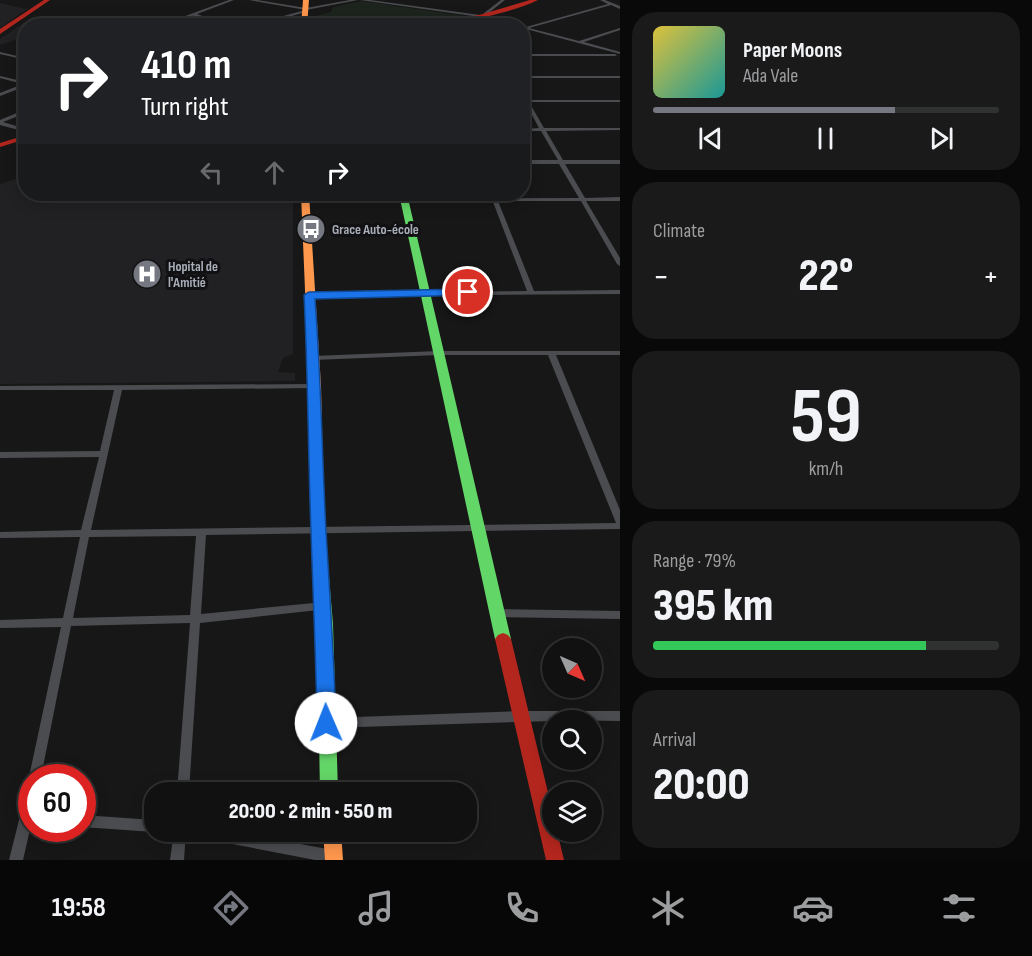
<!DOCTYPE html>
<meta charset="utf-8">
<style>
body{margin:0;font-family:"Sofia Sans Condensed",sans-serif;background:#1a1a1a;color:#f1f3f6;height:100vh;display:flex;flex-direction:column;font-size:22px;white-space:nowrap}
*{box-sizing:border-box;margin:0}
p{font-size:20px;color:#9c9d9f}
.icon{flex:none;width:33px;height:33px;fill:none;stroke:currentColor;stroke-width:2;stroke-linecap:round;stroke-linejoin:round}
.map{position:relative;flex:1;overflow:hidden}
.drawer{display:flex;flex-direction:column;gap:12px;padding:12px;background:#090909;width:412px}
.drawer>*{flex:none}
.banner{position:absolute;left:18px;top:18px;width:512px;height:183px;border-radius:24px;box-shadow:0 3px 15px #0003,0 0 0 2px #303131;background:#202124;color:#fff;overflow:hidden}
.needle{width:39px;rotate:135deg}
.tools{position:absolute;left:542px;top:638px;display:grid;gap:12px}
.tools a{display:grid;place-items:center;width:60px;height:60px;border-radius:50%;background:#111;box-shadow:0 3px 15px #0003,0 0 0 2px #303131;font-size:30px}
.speed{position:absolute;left:18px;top:764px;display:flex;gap:12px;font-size:30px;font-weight:700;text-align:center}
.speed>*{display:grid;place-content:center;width:78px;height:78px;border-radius:50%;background:#111;box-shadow:0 3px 15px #0003,0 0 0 2px #303131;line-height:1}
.speed .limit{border:9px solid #d22;background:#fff;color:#111}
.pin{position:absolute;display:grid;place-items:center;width:51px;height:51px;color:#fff;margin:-26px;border:3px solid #fff;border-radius:50%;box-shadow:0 2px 6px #0007}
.me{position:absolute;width:66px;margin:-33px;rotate:359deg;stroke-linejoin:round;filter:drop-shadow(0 0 4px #0008)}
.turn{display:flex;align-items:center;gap:21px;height:126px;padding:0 24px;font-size:27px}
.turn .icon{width:78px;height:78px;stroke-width:2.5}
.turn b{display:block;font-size:42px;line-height:51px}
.lanes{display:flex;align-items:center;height:57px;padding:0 24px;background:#0003;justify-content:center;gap:30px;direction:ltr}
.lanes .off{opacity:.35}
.big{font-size:45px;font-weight:800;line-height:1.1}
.drawer .card{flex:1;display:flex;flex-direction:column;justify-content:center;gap:9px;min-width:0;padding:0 21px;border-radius:24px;background:#1a1a1a}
.drawer .dial{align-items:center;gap:0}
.dial b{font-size:78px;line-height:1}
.song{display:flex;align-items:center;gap:18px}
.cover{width:72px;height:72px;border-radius:9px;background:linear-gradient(135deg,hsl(50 70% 55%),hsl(180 70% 35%))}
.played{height:6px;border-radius:3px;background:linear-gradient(90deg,#757880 70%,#303131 70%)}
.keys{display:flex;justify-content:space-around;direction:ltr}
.heat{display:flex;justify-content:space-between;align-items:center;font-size:33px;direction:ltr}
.charge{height:9px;border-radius:4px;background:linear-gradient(90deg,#34c759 79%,#303131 0)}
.trip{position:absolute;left:144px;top:782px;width:333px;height:60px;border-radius:24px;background:#111;box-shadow:0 3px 15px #0003,0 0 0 2px #303131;font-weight:800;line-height:60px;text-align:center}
.tabs{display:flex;height:96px;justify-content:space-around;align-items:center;background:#070707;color:#9c9d9f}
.tabs .icon{width:42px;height:42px}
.tabs .on{color:#757880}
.tabs b{font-size:27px;color:#f1f3f6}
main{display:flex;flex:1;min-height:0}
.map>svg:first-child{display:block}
.built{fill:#212123}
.green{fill:#1d241e}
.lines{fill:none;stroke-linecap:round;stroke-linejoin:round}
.street{fill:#4b4c50;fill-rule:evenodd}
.fast{fill:#63d668;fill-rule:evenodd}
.slow{fill:#ff974d;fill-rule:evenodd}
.jam{fill:#b3261e;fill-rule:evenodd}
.route{fill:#1a73e8;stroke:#114b97;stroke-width:1.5}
.labels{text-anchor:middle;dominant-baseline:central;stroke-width:6;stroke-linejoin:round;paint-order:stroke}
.far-poi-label{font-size:14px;font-weight:bold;fill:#a8adb8;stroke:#111113;text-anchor:start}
</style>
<main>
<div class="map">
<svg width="620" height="860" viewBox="0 0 620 860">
<rect width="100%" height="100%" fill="#171717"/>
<!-- built -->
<path class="built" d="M 0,3 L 26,9 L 29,8 L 0,28 Z
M 32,17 L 48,21 L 26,26 L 25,28 L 22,30 L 25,31 L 25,39 L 21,38 L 0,45 L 0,39 Z
M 25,176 L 26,194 L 293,194 L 293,354 L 283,358 L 278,372 L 295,373 L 295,381 L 0,384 L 0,184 Z"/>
<!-- green -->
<path class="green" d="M 361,1 L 466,16 L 393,26 L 313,25 L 312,17 L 331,12 L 333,7 Z"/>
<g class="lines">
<!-- street -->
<path class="street" d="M 229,0 L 234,0 L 197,14 L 229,26 C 216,26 201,14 191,16 C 180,18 170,26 158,26 Z
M 249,0 L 257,0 L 306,8 L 350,0 L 358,0 L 306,10 Z
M 360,0 L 370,0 L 480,15 L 519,26 L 511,26 L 480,17 Z
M 501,0 L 505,0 L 486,15 L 484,15 L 484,13 Z
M 600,0 L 605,0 L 620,6 L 620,9 L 611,5 L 529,28 L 579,41 L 620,28 L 620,30 L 584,42 L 620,52 L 620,54 L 522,28 L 522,26 L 526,27 L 608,4 Z
M 305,10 L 306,12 L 256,26 L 248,26 Z
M 305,20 L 306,22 L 294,26 L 287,26 Z
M 0,52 L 26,58 L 26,60 L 0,54 Z
M 522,54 L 615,54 L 617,55 L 615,56 L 522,56 Z
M 0,76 L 26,82 L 26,86 L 0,96 L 0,93 L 23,84 L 0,78 Z
M 522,76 L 620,76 L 620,78 L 522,78 Z
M 522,93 L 528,100 L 620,100 L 620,102 L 529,102 L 544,128 L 620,128 L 620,130 L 546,131 L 563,160 L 620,160 L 620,164 L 565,164 L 585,198 L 620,197 L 620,201 L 586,201 L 620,258 L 620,266 L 617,264 L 581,201 L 498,201 L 534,291 L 620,290 L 620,294 L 307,296 L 307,294 L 309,293 L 527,291 L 493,202 L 305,203 L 302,201 L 305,199 L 579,198 L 559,164 L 522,164 L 522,160 L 558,160 L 541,131 L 522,131 L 522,129 L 539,128 L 525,102 L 522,101 L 523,100 Z
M 24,110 L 26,110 L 26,113 L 3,122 L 26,129 L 26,132 L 0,125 L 0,120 Z
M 439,351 L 620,351 L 620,355 L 556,355 L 620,510 L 620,529 L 206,535 L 201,614 L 324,602 L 328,603 L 329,606 L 328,609 L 200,623 L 189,792 L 177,792 L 190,623 L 71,626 L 41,777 L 32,777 L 31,781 L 29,777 L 61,627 L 0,628 L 0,620 L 63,618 L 80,537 L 0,538 L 0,532 L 81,530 L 99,457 L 0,458 L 0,452 L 100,451 L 114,390 L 0,390 L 0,386 L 315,384 L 319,386 L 315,388 L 122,390 L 91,530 L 616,523 L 548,355 L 439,355 L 313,360 L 309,358 L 313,356 ZM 196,536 L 190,615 L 73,618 L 89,537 Z
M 499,609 L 620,611 L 620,619 L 499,617 L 495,616 L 494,613 L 495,610 Z
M 522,711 L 620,711 L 620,721 L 552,720 L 552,721 L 327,728 L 323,727 L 321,723 L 323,719 L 327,718 Z
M 32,786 L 32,821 L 23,860 L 9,860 L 26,792 L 28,788 Z
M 82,815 L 154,820 L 154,831 L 157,831 L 154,832 L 82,827 Z
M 174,831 L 186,831 L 184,860 L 170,860 Z
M 190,831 L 229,831 L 333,850 L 338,852 L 340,857 L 338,860 L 315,860 L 196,837 L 192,835 Z"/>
<!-- fast -->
<path class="fast" d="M 399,194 L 407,194 L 511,639 L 508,643 L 503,645 L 498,643 L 495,639 Z
M 317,466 L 323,470 L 325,531 L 333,624 L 338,792 L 320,792 L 317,624 L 311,531 L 311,470 Z"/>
<!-- slow -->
<path class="slow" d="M 303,0 L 309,0 L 307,26 L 301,26 Z
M 301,194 L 309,194 L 321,386 L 323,470 L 317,474 L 311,470 L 309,386 Z
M 323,831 L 341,831 L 343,860 L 325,860 Z"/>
<!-- jam -->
<path class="jam" d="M 44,0 L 50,0 L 0,34 L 0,29 Z
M 530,0 L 538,0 C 508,15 446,26 413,26 L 479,15 Z
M 26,135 L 26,139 L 0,147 L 0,143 Z
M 503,633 L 508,635 L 511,639 L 552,809 L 552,831 L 557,831 L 564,860 L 546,860 L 495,639 L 498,635 Z"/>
</g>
<!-- route -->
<path class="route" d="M 468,289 L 472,290 L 472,295 L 315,299 C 321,376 322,454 326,531 C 330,596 334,658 336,723 L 333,729 L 326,732 L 320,729 L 317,723 C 316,659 313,596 311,532 C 308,453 308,374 304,295 L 309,292 Z"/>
<!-- icons -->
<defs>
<g id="bus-disc" transform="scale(1.5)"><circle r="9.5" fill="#757880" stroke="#111113"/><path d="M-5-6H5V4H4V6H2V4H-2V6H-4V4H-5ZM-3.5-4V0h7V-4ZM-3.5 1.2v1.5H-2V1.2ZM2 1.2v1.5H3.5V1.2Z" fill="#fff"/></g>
<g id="hospital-disc" transform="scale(1.5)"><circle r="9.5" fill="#757880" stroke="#111113"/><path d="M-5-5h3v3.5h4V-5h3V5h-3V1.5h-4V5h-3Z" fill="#fff"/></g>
</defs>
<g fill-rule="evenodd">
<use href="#bus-disc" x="311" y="229"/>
<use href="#hospital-disc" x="147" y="274"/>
</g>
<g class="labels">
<!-- far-poi labels -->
<g class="far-poi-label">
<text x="332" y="229">Grace Auto-école</text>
<text x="168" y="266">Hopital de<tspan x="168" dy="16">l'Amitié</tspan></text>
</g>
</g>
</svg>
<div class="tools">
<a><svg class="needle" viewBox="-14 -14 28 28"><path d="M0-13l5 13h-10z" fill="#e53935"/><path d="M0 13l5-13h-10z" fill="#9c9d9f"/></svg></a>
<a><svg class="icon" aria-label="search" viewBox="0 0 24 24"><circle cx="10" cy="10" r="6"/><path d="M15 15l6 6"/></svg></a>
<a><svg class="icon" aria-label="layers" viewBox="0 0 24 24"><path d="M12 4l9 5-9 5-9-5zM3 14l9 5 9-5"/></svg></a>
</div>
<div class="speed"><div class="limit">60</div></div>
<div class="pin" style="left:468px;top:292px;background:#d93025"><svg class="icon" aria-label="arrive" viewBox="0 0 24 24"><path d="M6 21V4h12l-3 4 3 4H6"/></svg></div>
<svg class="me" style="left:326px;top:723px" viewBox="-20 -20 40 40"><circle r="19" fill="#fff"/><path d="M0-13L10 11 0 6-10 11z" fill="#1a73e8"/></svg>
<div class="trip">20:00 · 2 min · 550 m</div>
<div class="banner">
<div class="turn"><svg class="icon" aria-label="right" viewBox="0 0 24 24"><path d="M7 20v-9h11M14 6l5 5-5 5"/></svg><div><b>410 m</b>Turn right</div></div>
<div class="lanes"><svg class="icon off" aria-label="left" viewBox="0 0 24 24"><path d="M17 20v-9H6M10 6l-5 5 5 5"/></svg><svg class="icon off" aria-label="ahead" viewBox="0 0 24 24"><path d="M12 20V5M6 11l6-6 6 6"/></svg><svg class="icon" aria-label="right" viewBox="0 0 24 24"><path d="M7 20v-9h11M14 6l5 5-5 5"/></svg></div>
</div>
</div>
<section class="drawer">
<div class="card">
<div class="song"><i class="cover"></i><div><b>Paper Moons</b><p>Ada Vale</p></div></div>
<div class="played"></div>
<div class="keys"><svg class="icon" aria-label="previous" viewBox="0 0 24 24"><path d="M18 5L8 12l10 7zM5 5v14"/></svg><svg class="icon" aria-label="pause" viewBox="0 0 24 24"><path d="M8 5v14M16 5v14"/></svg><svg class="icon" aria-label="next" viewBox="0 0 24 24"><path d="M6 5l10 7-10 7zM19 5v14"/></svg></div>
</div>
<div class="card"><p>Climate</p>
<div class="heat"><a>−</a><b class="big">22°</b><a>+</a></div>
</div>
<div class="card dial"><b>59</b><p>km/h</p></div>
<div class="card"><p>Range · 79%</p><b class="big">395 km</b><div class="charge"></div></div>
<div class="card"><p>Arrival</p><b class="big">20:00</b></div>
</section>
</main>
<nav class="tabs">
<b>19:58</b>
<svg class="icon on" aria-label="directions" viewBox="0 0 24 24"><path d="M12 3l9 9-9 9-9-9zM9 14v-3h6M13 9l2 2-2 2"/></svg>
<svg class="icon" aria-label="music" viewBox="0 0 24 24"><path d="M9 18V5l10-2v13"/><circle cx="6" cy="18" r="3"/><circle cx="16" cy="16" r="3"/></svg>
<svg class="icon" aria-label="phone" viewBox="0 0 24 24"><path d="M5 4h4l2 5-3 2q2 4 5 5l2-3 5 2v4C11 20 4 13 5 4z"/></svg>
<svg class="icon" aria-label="climate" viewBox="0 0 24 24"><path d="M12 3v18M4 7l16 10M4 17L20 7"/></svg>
<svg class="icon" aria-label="car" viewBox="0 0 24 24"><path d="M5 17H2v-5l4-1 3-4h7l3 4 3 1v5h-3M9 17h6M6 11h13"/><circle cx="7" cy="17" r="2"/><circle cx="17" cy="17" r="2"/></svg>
<svg class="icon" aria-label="filters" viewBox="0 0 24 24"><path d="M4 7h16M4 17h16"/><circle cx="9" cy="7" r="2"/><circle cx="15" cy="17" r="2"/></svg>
</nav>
